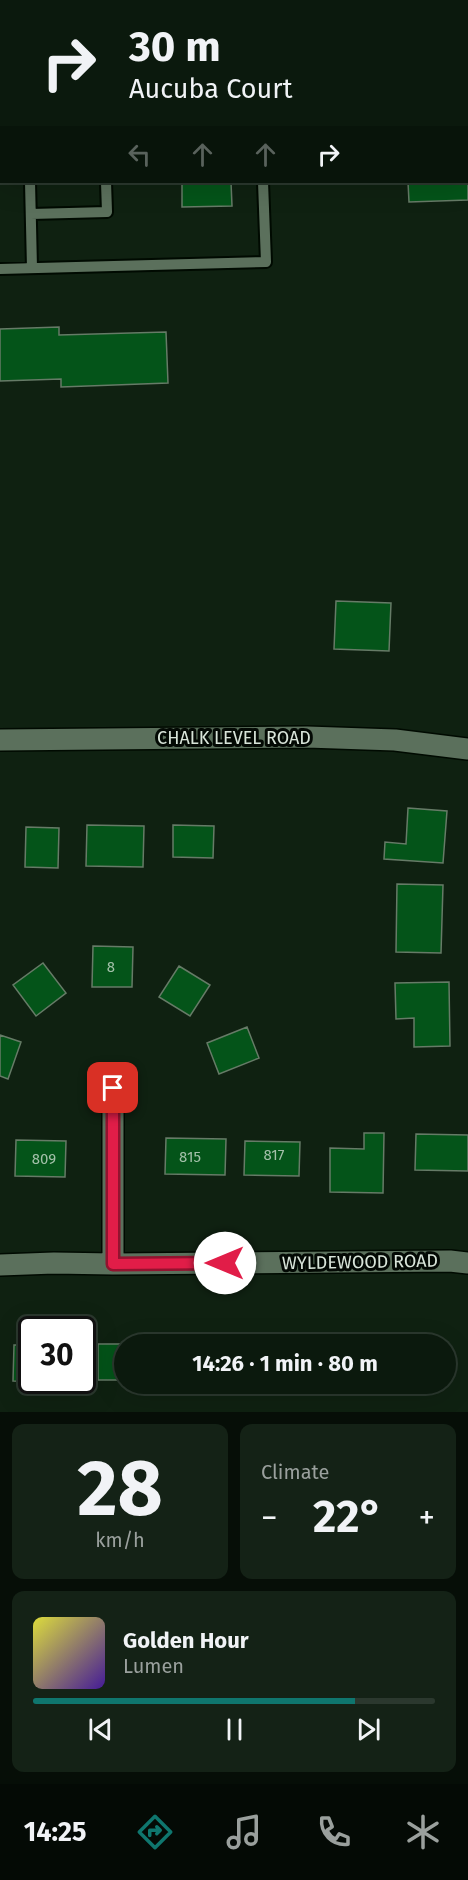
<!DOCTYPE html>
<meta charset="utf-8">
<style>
body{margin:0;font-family:"Fira Sans",sans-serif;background:#142216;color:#f1f3f6;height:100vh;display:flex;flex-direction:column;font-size:22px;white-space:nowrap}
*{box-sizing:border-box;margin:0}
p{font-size:20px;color:#9aa09d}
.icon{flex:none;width:33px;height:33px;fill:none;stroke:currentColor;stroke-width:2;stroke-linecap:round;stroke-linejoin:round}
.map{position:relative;height:1412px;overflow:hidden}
.side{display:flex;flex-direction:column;gap:12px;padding:12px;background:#060e07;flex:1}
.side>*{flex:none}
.guide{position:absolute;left:0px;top:0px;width:468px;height:183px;box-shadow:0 6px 24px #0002,0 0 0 2px #2b382e;background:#0b190d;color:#f1f3f6;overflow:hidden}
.speed{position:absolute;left:18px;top:1316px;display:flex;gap:12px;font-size:30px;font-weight:700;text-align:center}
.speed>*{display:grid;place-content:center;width:78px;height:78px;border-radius:50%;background:#0b190d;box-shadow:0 6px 24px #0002,0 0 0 2px #2b382e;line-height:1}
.speed .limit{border:3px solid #111;border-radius:9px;background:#fff;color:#111}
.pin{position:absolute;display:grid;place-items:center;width:51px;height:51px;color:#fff;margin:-26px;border-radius:12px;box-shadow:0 3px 9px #0006}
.me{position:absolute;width:66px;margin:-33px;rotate:270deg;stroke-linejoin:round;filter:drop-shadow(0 0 4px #0008)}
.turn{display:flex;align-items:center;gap:21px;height:126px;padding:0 30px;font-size:27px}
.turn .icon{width:78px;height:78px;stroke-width:2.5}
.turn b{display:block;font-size:42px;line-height:51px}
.lanes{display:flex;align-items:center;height:57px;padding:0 30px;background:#0003;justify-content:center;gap:30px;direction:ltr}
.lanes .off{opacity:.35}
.big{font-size:45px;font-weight:700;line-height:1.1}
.side .card{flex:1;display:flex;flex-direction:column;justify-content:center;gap:9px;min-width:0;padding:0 21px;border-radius:12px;background:#142216}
.side .dial{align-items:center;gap:0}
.dial b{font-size:78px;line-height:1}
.song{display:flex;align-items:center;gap:18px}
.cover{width:72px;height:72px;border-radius:9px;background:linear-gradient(135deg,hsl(60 70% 55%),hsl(260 70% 35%))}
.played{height:6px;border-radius:3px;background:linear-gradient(90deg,#0f766e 80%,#2b382e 80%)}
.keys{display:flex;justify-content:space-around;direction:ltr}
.heat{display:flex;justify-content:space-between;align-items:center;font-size:33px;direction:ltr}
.side .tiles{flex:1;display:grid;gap:12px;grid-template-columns:1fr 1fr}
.card:last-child{grid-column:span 2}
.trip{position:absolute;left:114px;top:1334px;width:342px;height:60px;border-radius:30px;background:#0b190d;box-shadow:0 6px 24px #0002,0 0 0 2px #2b382e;font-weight:700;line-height:60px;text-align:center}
.tabs{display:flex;height:96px;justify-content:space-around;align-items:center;background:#040a05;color:#9aa09d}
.tabs .icon{width:42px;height:42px}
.tabs .selected{color:#0f766e}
.tabs b{font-size:27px;color:#f1f3f6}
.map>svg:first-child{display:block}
.building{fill:#045419;stroke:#667b67;stroke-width:1.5}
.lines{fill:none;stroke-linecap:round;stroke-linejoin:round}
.service-casing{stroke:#000a01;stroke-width:14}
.minor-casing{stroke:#000a01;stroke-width:24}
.service{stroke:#5b705c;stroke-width:10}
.minor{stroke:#5b705c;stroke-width:21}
.route-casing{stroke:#92132f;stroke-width:15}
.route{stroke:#e11d48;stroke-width:10}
.labels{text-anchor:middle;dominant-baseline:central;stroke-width:6;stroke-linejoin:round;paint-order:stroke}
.number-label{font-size:15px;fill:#a3c0a9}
.street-label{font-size:18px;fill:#d8e4d9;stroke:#030904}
</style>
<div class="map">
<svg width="468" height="1412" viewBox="0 0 468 1412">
<rect width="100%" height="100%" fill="#0f2111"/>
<!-- building -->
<path class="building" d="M 170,0 L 221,0 L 221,2 L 170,2 Z
M 466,151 L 468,151 L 468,200 L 409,202 L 408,182 L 466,182 Z
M 182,182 L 231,182 L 232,206 L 182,207 Z
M 59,327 L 59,335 L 166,332 L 168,383 L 61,387 L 61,379 L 0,381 L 0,329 Z
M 336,601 L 391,603 L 389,651 L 334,649 Z
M 408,808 L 447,811 L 443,863 L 384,859 L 385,842 L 406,844 Z
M 87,825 L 144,826 L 143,867 L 86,866 Z
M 173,825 L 214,826 L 213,858 L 173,857 Z
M 26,827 L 59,828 L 58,868 L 25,867 Z
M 397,884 L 443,885 L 441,953 L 396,952 Z
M 93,946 L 133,947 L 132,987 L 92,987 Z
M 43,963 L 66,993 L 36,1016 L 13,985 Z
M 179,966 L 210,985 L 190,1016 L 159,997 Z
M 449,982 L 450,1046 L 414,1047 L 414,1018 L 396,1019 L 395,983 Z
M 247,1027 L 259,1058 L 219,1074 L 207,1043 Z
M 0,1035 L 21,1042 L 8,1079 L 0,1076 Z
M 364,1133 L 384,1133 L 383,1193 L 330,1192 L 330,1148 L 364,1149 Z
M 416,1134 L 468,1135 L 468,1171 L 415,1170 Z
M 166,1138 L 226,1139 L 225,1175 L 165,1174 Z
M 16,1140 L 66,1141 L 65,1177 L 15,1176 Z
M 245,1141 L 300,1142 L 299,1176 L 244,1175 Z
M 98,1344 L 124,1344 L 124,1380 L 98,1380 Z
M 14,1345 L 32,1345 L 32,1380 L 67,1380 L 67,1382 L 13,1381 Z
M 173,1383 L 225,1383 L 225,1385 L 173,1385 Z
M 248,1383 L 305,1383 L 305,1386 L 248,1385 Z
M 342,1383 L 410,1383 L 410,1392 L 342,1390 Z"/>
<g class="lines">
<!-- service casing -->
<g class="service-casing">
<path id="service" d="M 259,0 L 259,2
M 466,62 L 468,62
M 30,182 L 32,268
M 31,214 L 107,212 L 106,182
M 0,269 L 266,262 L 263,182"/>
</g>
<!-- minor casing -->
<g class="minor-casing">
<path id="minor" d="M 0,740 L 307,737 L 395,740 L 468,749
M 113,1264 L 113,1088
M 0,1265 L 54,1263 L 113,1264 L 450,1261 L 468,1263"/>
</g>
<!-- service -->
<use href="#service" class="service"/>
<!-- minor -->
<use href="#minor" class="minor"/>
</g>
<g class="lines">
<!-- route casing -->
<g class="route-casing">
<path id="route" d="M 113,1088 L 113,1264 L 225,1263"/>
</g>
<!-- route -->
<use href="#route" class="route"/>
</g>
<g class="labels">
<!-- number labels -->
<g class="number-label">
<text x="111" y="967">8</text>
<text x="274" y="1155">817</text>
<text x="190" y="1157">815</text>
<text x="44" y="1159">809</text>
</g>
<!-- street labels -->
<g class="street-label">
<text x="234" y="738">CHALK LEVEL ROAD</text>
<text transform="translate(360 1262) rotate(-1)">WYLDEWOOD ROAD</text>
</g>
</g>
</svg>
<div class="speed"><div class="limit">30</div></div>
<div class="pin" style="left:113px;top:1088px;background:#d93025"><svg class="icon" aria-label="arrive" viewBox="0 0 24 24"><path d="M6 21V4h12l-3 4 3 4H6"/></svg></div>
<svg class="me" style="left:225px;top:1263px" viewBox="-20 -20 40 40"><circle r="19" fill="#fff"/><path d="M0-13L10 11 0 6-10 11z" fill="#e11d48"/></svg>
<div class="trip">14:26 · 1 min · 80 m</div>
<div class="guide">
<div class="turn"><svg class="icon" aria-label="right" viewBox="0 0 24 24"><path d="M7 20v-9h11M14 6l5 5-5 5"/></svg><div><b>30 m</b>Aucuba Court</div></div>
<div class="lanes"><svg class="icon off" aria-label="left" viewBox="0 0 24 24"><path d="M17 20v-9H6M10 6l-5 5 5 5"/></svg><svg class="icon off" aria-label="ahead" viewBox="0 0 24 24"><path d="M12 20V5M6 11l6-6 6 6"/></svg><svg class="icon off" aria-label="ahead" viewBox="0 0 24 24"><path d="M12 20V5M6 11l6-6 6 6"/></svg><svg class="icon" aria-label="right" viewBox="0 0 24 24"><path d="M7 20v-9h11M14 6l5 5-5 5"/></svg></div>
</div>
</div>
<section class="side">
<div class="tiles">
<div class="card dial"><b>28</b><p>km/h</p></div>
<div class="card"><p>Climate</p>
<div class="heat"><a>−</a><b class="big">22°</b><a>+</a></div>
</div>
<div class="card">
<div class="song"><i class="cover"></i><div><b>Golden Hour</b><p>Lumen</p></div></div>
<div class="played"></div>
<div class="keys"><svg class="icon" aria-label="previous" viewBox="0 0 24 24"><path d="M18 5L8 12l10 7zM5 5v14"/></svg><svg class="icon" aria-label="pause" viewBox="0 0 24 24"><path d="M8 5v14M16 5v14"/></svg><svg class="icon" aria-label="next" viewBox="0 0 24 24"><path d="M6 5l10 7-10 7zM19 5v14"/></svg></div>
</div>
</div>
</section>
<nav class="tabs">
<b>14:25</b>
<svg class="icon selected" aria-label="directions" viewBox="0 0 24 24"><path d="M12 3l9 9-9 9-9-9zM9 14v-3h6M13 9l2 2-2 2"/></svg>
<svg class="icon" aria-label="music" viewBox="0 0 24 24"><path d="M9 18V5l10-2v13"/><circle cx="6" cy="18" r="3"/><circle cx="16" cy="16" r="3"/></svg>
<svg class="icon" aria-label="phone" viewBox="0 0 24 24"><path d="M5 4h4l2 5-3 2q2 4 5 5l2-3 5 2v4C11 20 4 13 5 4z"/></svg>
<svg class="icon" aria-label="climate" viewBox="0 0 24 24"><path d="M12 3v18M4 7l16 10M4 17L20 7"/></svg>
</nav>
